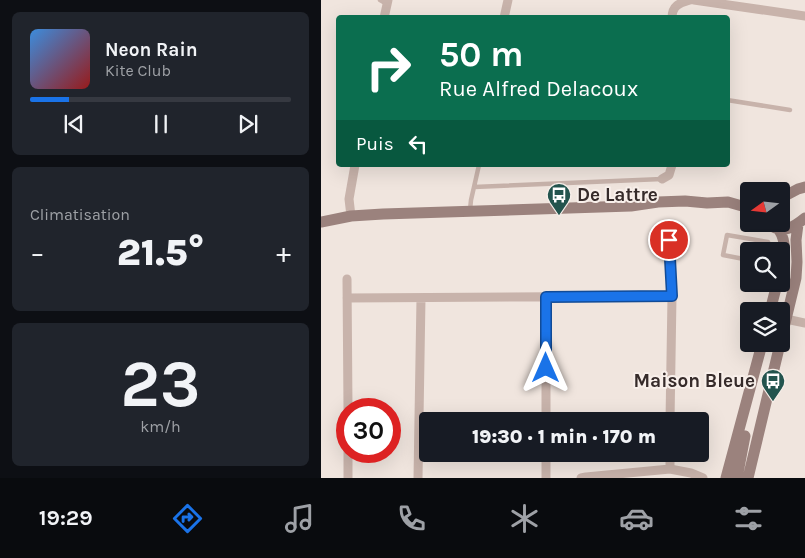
<!DOCTYPE html>
<html lang="fr">
<meta charset="utf-8">
<style>
body{margin:0;font-family:Karla,sans-serif;background:#20242c;color:#f1f3f6;height:100vh;display:flex;flex-direction:column;font-size:19px;white-space:nowrap}
*{box-sizing:border-box;margin:0}
p{font-size:16px;color:#9ea1a6}
.icon{flex:none;width:28px;height:28px;fill:none;stroke:currentColor;stroke-width:2;stroke-linecap:round;stroke-linejoin:round}
.map{position:relative;flex:1;overflow:hidden}
.details{display:flex;flex-direction:column;gap:12px;padding:12px;background:#0d0f14;width:321px}
.details>*{flex:none}
.banner{position:absolute;left:15px;top:15px;width:394px;height:152px;border-radius:5px;box-shadow:0 5px 20px #0002;background:#0b6e4f;color:#fff;overflow:hidden}
.needle{width:32px;rotate:255deg}
.tools{position:absolute;left:419px;top:182px;display:grid;gap:10px}
.tools a{display:grid;place-items:center;width:50px;height:50px;border-radius:5px;background:#171b24;box-shadow:0 5px 20px #0002;font-size:25px}
.speed{position:absolute;left:15px;top:398px;display:flex;gap:10px;font-size:25px;font-weight:700;text-align:center}
.speed>*{display:grid;place-content:center;width:65px;height:65px;border-radius:50%;background:#171b24;box-shadow:0 5px 20px #0002;line-height:1}
.speed .limit{border:8px solid #d22;background:#fff;color:#111}
.pin{position:absolute;display:grid;place-items:center;width:42px;height:42px;color:#fff;margin:-21px;border:2px solid #fff;border-radius:50%;box-shadow:0 1px 5px #0007}
.me{position:absolute;width:55px;margin:-28px;rotate:0deg;stroke-linejoin:round;filter:drop-shadow(0 0 4px #0008)}
.turn{display:flex;align-items:center;gap:18px;height:105px;padding:0 20px;font-size:22px}
.turn .icon{width:65px;height:65px;stroke-width:2.5}
.turn b{display:block;font-size:35px;line-height:42px}
.then{display:flex;align-items:center;height:48px;padding:0 20px;background:#0003;gap:10px;font-size:19px}
.big{font-size:38px;font-weight:800;line-height:1.1}
.details .widget{flex:1;display:flex;flex-direction:column;justify-content:center;gap:8px;min-width:0;padding:0 18px;border-radius:8px;background:#20242c}
.details .dial{align-items:center;gap:0}
.dial b{font-size:65px;line-height:1}
.song{display:flex;align-items:center;gap:15px}
.cover{width:60px;height:60px;border-radius:8px;background:linear-gradient(135deg,hsl(210 70% 55%),hsl(0 70% 35%))}
.played{height:5px;border-radius:2px;background:linear-gradient(90deg,#1a73e8 15%,#363941 15%)}
.keys{display:flex;justify-content:space-around;direction:ltr}
.heat{display:flex;justify-content:space-between;align-items:center;font-size:28px;direction:ltr}
.trip{position:absolute;left:98px;top:412px;width:290px;height:50px;border-radius:5px;background:#171b24;box-shadow:0 5px 20px #0002;font-weight:800;line-height:50px;text-align:center}
.dock{display:flex;height:80px;justify-content:space-around;align-items:center;background:#090b0e;color:#9ea1a6}
.dock .icon{width:35px;height:35px}
.dock .selected{color:#1a73e8}
.dock b{font-size:22px;color:#f1f3f6}
main{display:flex;flex:1;min-height:0}
.map>svg:first-child{display:block}
.lines{fill:none;stroke-linecap:round;stroke-linejoin:round}
.lane{stroke:#c8b3ab;stroke-width:4.5}
.street{stroke:#c8b3ab;stroke-width:9}
.secondary{stroke:#9b827d;stroke-width:11}
.route-casing{stroke:#114b97;stroke-width:12}
.route{stroke:#1a73e8;stroke-width:9}
.labels{text-anchor:middle;dominant-baseline:central;stroke-width:4;stroke-linejoin:round;paint-order:stroke}
.poi-label{font-size:19px;font-weight:bold;fill:#362b2a;stroke:#f8efea;text-anchor:start}
</style>
<main>
<section class="details">
<div class="widget">
<div class="song"><i class="cover"></i><div><b>Neon Rain</b><p>Kite Club</p></div></div>
<div class="played"></div>
<div class="keys"><svg class="icon" aria-label="previous" viewBox="0 0 24 24"><path d="M18 5L8 12l10 7zM5 5v14"/></svg><svg class="icon" aria-label="pause" viewBox="0 0 24 24"><path d="M8 5v14M16 5v14"/></svg><svg class="icon" aria-label="next" viewBox="0 0 24 24"><path d="M6 5l10 7-10 7zM19 5v14"/></svg></div>
</div>
<div class="widget"><p>Climatisation</p>
<div class="heat"><a>−</a><b class="big">21.5°</b><a>+</a></div>
</div>
<div class="widget dial"><b>23</b><p>km/h</p></div>
</section>
<div class="map">
<svg width="484" height="478" viewBox="0 0 484 478">
<rect width="100%" height="100%" fill="#f0e5de"/>
<g class="lines">
<!-- lane -->
<path class="lane" d="M 59,0 L 66,4
M 406,100 L 469,110
M 153,187 L 158,165
M 149,210 L 150,200 L 153,187 L 341,179
M 428,260 L 402,255 L 406,235 L 447,242 L 452,251"/>
<!-- street -->
<path class="street" d="M 373,0 L 484,16
M 63,18 L 67,0
M 183,18 L 187,0
M 351,18 C 351,5 359,3 369,0
M 341,179 L 348,175 L 351,165
M 30,216 L 28,199 L 34,165
M 348,240 L 351,296 L 349,421
M 26,279 L 27,409
M 26,298 L 351,296
M 465,319 L 484,323
M 225,421 L 225,297
M 27,451 L 27,478
M 349,469 L 349,454
M 97,478 L 100,298
M 225,478 L 225,454
M 260,478 L 265,477 L 349,469 L 370,473 L 382,478"/>
<!-- secondary -->
<path class="secondary" d="M 460,198 L 477,189 L 484,187
M 0,222 L 30,216 L 62,214 L 310,206 L 337,202 L 364,201 L 386,203 L 407,202 L 428,208
M 448,224 C 461,235 473,227 484,218
M 458,230 C 466,242 464,258 460,272
M 449,311 L 456,284
M 460,340 L 475,278 L 476,262 L 475,240 L 477,224
M 405,478 L 441,344
M 416,478 L 424,436
M 427,478 L 459,344"/>
</g>
<g class="lines">
<!-- route casing -->
<g class="route-casing">
<path id="route" d="M 225,368 L 225,297 L 351,296 L 348,240"/>
</g>
<!-- route -->
<use href="#route" class="route"/>
</g>
<!-- icons -->
<defs>
<g id="bus-pin" transform="scale(1.25)"><path d="M0 17L-7.5 6A9.5 9.5 0 1 1 7.5 6Z" fill="#23544e" stroke="#f8efea"/><path d="M-5-6H5V4H4V6H2V4H-2V6H-4V4H-5ZM-3.5-4V0h7V-4ZM-3.5 1.2v1.5H-2V1.2ZM2 1.2v1.5H3.5V1.2Z" fill="#fff"/></g>
</defs>
<g fill-rule="evenodd">
<use href="#bus-pin" x="238" y="195"/>
<use href="#bus-pin" x="452" y="381"/>
</g>
<g class="labels">
<!-- poi labels -->
<g class="poi-label">
<text x="256" y="195">De Lattre</text>
<text x="434" y="381" text-anchor="end">Maison Bleue</text>
</g>
</g>
</svg>
<div class="tools">
<a><svg class="needle" viewBox="-14 -14 28 28"><path d="M0-13l5 13h-10z" fill="#e53935"/><path d="M0 13l5-13h-10z" fill="#9ea1a6"/></svg></a>
<a><svg class="icon" aria-label="search" viewBox="0 0 24 24"><circle cx="10" cy="10" r="6"/><path d="M15 15l6 6"/></svg></a>
<a><svg class="icon" aria-label="layers" viewBox="0 0 24 24"><path d="M12 4l9 5-9 5-9-5zM3 14l9 5 9-5"/></svg></a>
</div>
<div class="speed"><div class="limit">30</div></div>
<div class="pin" style="left:348px;top:240px;background:#d93025"><svg class="icon" aria-label="arrive" viewBox="0 0 24 24"><path d="M6 21V4h12l-3 4 3 4H6"/></svg></div>
<svg class="me" style="left:225px;top:368px" viewBox="-20 -20 40 40"><path d="M0-17L14 15 0 8-14 15z" fill="#1a73e8" stroke="#fff" stroke-width="4"/></svg>
<div class="trip">19:30 · 1 min · 170 m</div>
<div class="banner">
<div class="turn"><svg class="icon" aria-label="right" viewBox="0 0 24 24"><path d="M7 20v-9h11M14 6l5 5-5 5"/></svg><div><b>50 m</b>Rue Alfred Delacoux</div></div>
<div class="then">Puis<svg class="icon" aria-label="left" viewBox="0 0 24 24"><path d="M17 20v-9H6M10 6l-5 5 5 5"/></svg></div>
</div>
</div>
</main>
<nav class="dock">
<b>19:29</b>
<svg class="icon selected" aria-label="directions" viewBox="0 0 24 24"><path d="M12 3l9 9-9 9-9-9zM9 14v-3h6M13 9l2 2-2 2"/></svg>
<svg class="icon" aria-label="music" viewBox="0 0 24 24"><path d="M9 18V5l10-2v13"/><circle cx="6" cy="18" r="3"/><circle cx="16" cy="16" r="3"/></svg>
<svg class="icon" aria-label="phone" viewBox="0 0 24 24"><path d="M5 4h4l2 5-3 2q2 4 5 5l2-3 5 2v4C11 20 4 13 5 4z"/></svg>
<svg class="icon" aria-label="climate" viewBox="0 0 24 24"><path d="M12 3v18M4 7l16 10M4 17L20 7"/></svg>
<svg class="icon" aria-label="car" viewBox="0 0 24 24"><path d="M5 17H2v-5l4-1 3-4h7l3 4 3 1v5h-3M9 17h6M6 11h13"/><circle cx="7" cy="17" r="2"/><circle cx="17" cy="17" r="2"/></svg>
<svg class="icon" aria-label="filters" viewBox="0 0 24 24"><path d="M4 7h16M4 17h16"/><circle cx="9" cy="7" r="2"/><circle cx="15" cy="17" r="2"/></svg>
</nav>
